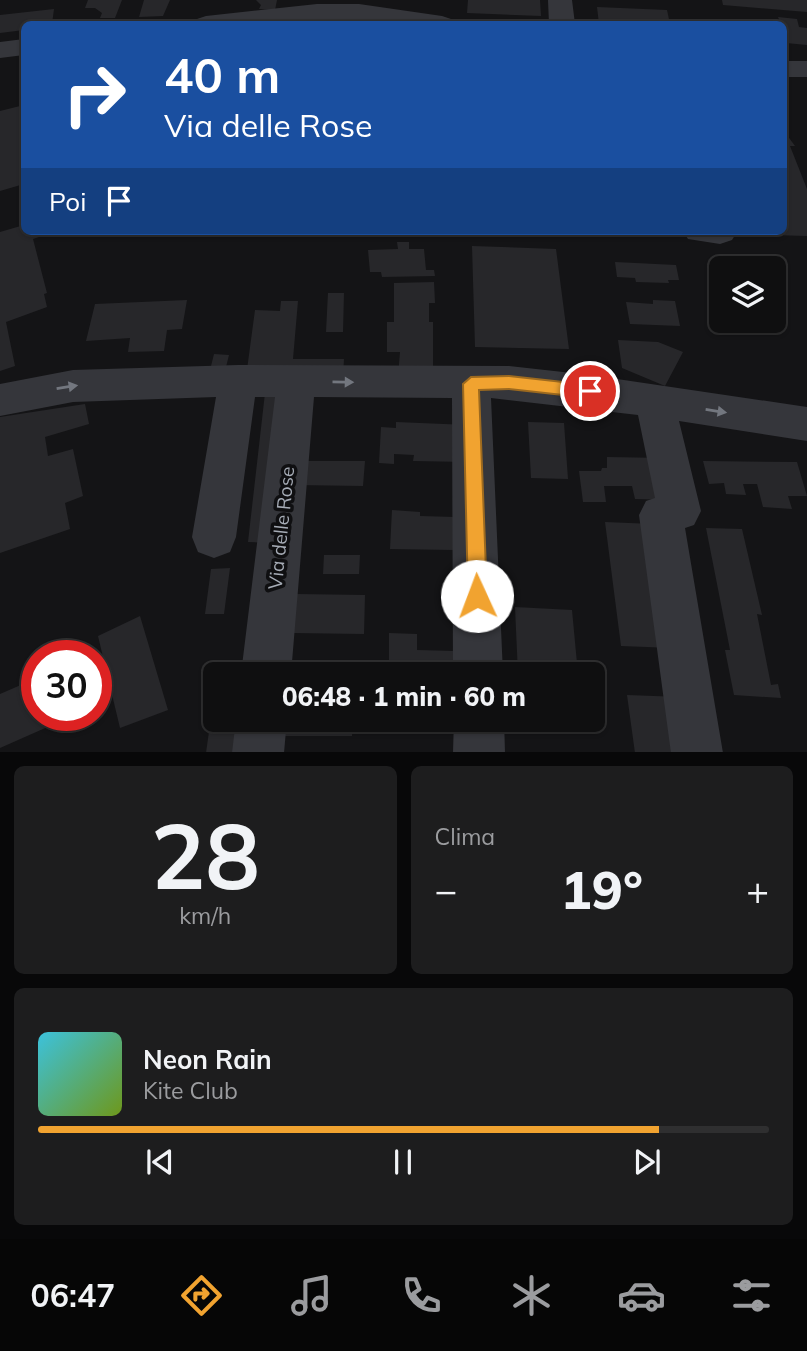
<!DOCTYPE html>
<html lang="it">
<meta charset="utf-8">
<style>
body{margin:0;font-family:Mulish,sans-serif;background:#1d1d1e;color:#f1f3f6;height:100vh;display:flex;flex-direction:column;font-size:26px;white-space:nowrap}
*{box-sizing:border-box;margin:0}
p{font-size:23px;color:#9b9c9f}
.icon{flex:none;width:38px;height:38px;fill:none;stroke:currentColor;stroke-width:2;stroke-linecap:round;stroke-linejoin:round}
.map{position:relative;height:752px;overflow:hidden}
.panel{display:flex;flex-direction:column;gap:14px;padding:14px;background:#080809;flex:1}
.panel>*{flex:none}
.guide{position:absolute;left:21px;top:21px;width:766px;height:214px;border-radius:10px;box-shadow:0 2px 5px #0004,0 0 0 2px #2f2f30;background:#1a4fa0;color:#fff;overflow:hidden}
.controls{position:absolute;left:709px;top:256px;display:grid;gap:14px}
.controls a{display:grid;place-items:center;width:77px;height:77px;border-radius:10px;background:#0f0f10;box-shadow:0 2px 5px #0004,0 0 0 2px #2f2f30;font-size:35px}
.speed{position:absolute;left:21px;top:640px;display:flex;gap:14px;font-size:35px;font-weight:700;text-align:center}
.speed>*{display:grid;place-content:center;width:91px;height:91px;border-radius:50%;background:#0f0f10;box-shadow:0 2px 5px #0004,0 0 0 2px #2f2f30;line-height:1}
.speed .limit{border:10px solid #d22;background:#fff;color:#111}
.pin{position:absolute;display:grid;place-items:center;width:60px;height:60px;color:#fff;margin:-30px;border:4px solid #fff;border-radius:50%;box-shadow:0 2px 7px #0007}
.me{position:absolute;width:77px;margin:-38px;rotate:358deg;stroke-linejoin:round;filter:drop-shadow(0 0 5px #0008)}
.turn{display:flex;align-items:center;gap:24px;height:147px;padding:0 28px;font-size:32px}
.turn .icon{width:91px;height:91px;stroke-width:2.5}
.turn b{display:block;font-size:49px;line-height:60px}
.then{display:flex;align-items:center;height:66px;padding:0 28px;background:#0003;gap:14px;font-size:26px}
.big{font-size:52px;font-weight:800;line-height:1.1}
.panel .card{flex:1;display:flex;flex-direction:column;justify-content:center;gap:10px;min-width:0;padding:0 24px;border-radius:10px;background:#1d1d1e}
.panel .dial{align-items:center;gap:0}
.dial b{font-size:91px;line-height:1}
.song{display:flex;align-items:center;gap:21px}
.cover{width:84px;height:84px;border-radius:10px;background:linear-gradient(135deg,hsl(190 70% 55%),hsl(80 70% 35%))}
.played{height:7px;border-radius:4px;background:linear-gradient(90deg,#f1a330 85%,#2f2f30 85%)}
.keys{display:flex;justify-content:space-around;direction:ltr}
.heat{display:flex;justify-content:space-between;align-items:center;font-size:38px;direction:ltr}
.panel .tiles{flex:1;display:grid;gap:14px;grid-template-columns:1fr 1fr}
.card:last-child{grid-column:span 2}
.trip{position:absolute;left:203px;top:662px;width:402px;height:70px;border-radius:10px;background:#0f0f10;box-shadow:0 2px 5px #0004,0 0 0 2px #2f2f30;font-weight:800;line-height:70px;text-align:center}
.tab-bar{display:flex;height:112px;justify-content:space-around;align-items:center;background:#060606;color:#9b9c9f}
.tab-bar .icon{width:49px;height:49px}
.tab-bar .on{color:#f1a330}
.tab-bar b{font-size:32px;color:#f1f3f6}
.map>svg:first-child{display:block}
.building{fill:#27272a}
.lines{fill:none;stroke-linecap:round;stroke-linejoin:round}
.minor{fill:#35363b;fill-rule:evenodd}
.oneway{fill:#73777f}
.route{fill:#f1a330;stroke:#9d6a1f;stroke-width:2}
.labels{text-anchor:middle;dominant-baseline:central;stroke-width:7;stroke-linejoin:round;paint-order:stroke}
.street-label{font-size:19px;fill:#a6acb6;stroke:#0f0f11}
</style>
<div class="map">
<svg width="807" height="753" viewBox="0 0 807 753">
<rect width="100%" height="100%" fill="#141416"/>
<!-- building -->
<path class="building" d="M 88,0 L 122,0 L 115,18 L 100,18 L 102,13 L 95,8 L 85,8 Z
M 144,0 L 170,0 L 163,16 L 139,17 Z
M 256,0 L 277,0 L 275,10 L 259,9 L 261,5 Z
M 468,0 L 540,0 L 541,16 L 467,13 Z
M 722,0 L 807,0 L 807,12 L 723,5 Z
M 597,7 L 667,10 L 670,24 L 599,24 Z
M 54,9 L 52,24 L 24,24 L 24,30 L 0,33 L 0,15 Z
M 778,17 L 797,19 L 799,27 L 807,28 L 807,45 L 786,43 L 784,24 L 781,24 Z
M 24,105 L 24,184 L 0,191 L 0,111 Z
M 784,131 L 795,146 L 790,146 L 807,189 L 807,236 L 772,235 L 771,231 L 784,231 Z
M 24,225 L 24,231 L 57,231 L 33,239 L 47,293 L 44,294 L 47,307 L 6,322 L 15,366 L 0,371 L 0,232 Z
M 397,242 L 409,242 L 409,249 L 424,249 L 426,270 L 434,270 L 435,276 L 382,277 L 381,272 L 370,272 L 368,250 L 398,249 Z
M 472,246 L 556,249 L 569,349 L 475,347 Z
M 615,262 L 676,265 L 679,280 L 668,280 L 669,283 L 636,282 L 635,278 L 617,277 Z
M 434,282 L 435,303 L 429,303 L 429,322 L 433,322 L 433,376 L 398,376 L 400,352 L 387,352 L 387,322 L 394,322 L 394,283 Z
M 328,293 L 344,293 L 343,332 L 326,332 Z
M 187,300 L 182,329 L 167,330 L 164,351 L 128,352 L 130,338 L 86,341 L 95,304 Z
M 653,300 L 675,301 L 680,326 L 630,324 L 626,302 L 653,304 Z
M 281,301 L 298,301 L 293,359 L 344,359 L 343,376 L 246,377 L 255,310 L 280,311 Z
M 618,340 L 658,342 L 683,352 L 665,386 L 622,368 Z
M 214,354 L 229,355 L 226,367 L 211,366 Z
M 265,393 L 290,394 L 274,543 L 248,542 Z
M 85,404 L 89,424 L 45,437 L 48,456 L 73,449 L 83,496 L 65,503 L 70,529 L 0,553 L 0,417 Z
M 396,422 L 468,425 L 468,462 L 413,461 L 414,455 L 394,454 L 394,464 L 379,463 L 381,427 L 396,428 Z
M 528,422 L 564,423 L 568,479 L 531,478 Z
M 607,457 L 665,458 L 673,500 L 635,499 L 632,486 L 604,486 L 606,502 L 583,502 L 579,471 L 601,471 L 602,468 L 607,468 Z
M 298,461 L 365,461 L 363,486 L 295,485 Z
M 703,461 L 797,462 L 807,496 L 788,496 L 792,509 L 763,507 L 757,484 L 743,484 L 746,495 L 726,494 L 724,483 L 709,484 Z
M 392,510 L 420,512 L 420,516 L 455,517 L 454,550 L 390,549 Z
M 605,522 L 653,524 L 672,648 L 621,646 Z
M 706,528 L 742,529 L 762,615 L 757,614 L 771,685 L 778,684 L 781,698 L 734,695 L 725,650 L 730,650 Z
M 324,555 L 360,555 L 359,574 L 323,574 Z
M 230,568 L 224,614 L 205,614 L 211,569 Z
M 296,594 L 365,595 L 364,634 L 292,633 Z
M 515,607 L 572,610 L 578,674 L 518,674 Z
M 140,616 L 168,710 L 120,728 L 98,636 Z
M 389,633 L 417,634 L 417,650 L 454,651 L 455,674 L 389,674 Z
M 287,664 L 355,665 L 355,674 L 286,674 Z
M 37,678 L 37,716 L 50,716 L 52,725 L 0,748 L 0,694 Z
M 593,692 L 596,692 L 600,720 L 593,720 Z
M 627,695 L 681,697 L 689,753 L 635,753 Z
M 214,696 L 215,719 L 256,719 L 252,753 L 206,753 Z
M 282,719 L 353,719 L 352,736 L 280,736 Z
M 388,719 L 455,719 L 456,729 L 387,727 Z"/>
<g class="lines">
<!-- minor -->
<path class="minor" d="M 548,0 L 572,0 L 575,24 L 549,24 Z
M 317,4 L 359,4 L 442,16 L 451,19 L 455,24 C 411,28 366,19 321,20 C 279,20 236,28 193,24 L 197,19 L 206,16 Z
M 24,39 L 24,55 L 0,58 L 0,42 Z
M 784,61 L 807,61 L 807,77 L 784,77 Z
M 683,231 L 736,231 L 737,232 L 732,240 L 720,244 L 688,239 Z
M 238,365 L 509,366 L 590,375 L 807,407 L 807,441 L 679,421 L 701,511 L 694,525 L 685,528 L 723,753 L 671,753 L 639,515 L 646,501 L 655,498 L 638,415 L 491,398 L 503,674 L 453,674 L 452,398 L 314,397 L 291,674 L 241,674 L 275,397 L 255,397 L 236,537 L 230,552 L 214,558 L 198,552 L 192,537 L 216,397 L 73,402 L 0,416 L 0,384 L 73,370 Z
M 236,719 L 287,719 L 284,753 L 232,753 Z
M 454,719 L 504,719 L 505,753 L 453,753 Z"/>
</g>
<!-- one-way arrows -->
<defs><path id="oneway-solid" d="M-6-.8H1V-3.2L6.5 0L1 3.2V.8H-6Z" transform="scale(1.75)"/></defs>
<g class="oneway">
<use href="#oneway-solid" transform="translate(343 382) rotate(1)"/>
<use href="#oneway-solid" transform="translate(67 387) rotate(-9)"/>
<use href="#oneway-solid" transform="translate(716 411) rotate(9)"/>
</g>
<!-- route -->
<path class="route" d="M 509,376 L 590,385 L 596,387 L 598,391 L 596,396 L 590,398 L 509,389 L 479,390 L 487,596 L 484,603 L 477,605 L 470,603 L 468,596 L 463,384 L 471,377 Z"/>
<g class="labels">
<!-- street labels -->
<g class="street-label">
<text transform="translate(281 528) rotate(-84)">Via delle Rose</text>
</g>
</g>
</svg>
<div class="controls">
<a><svg class="icon" aria-label="layers" viewBox="0 0 24 24"><path d="M12 4l9 5-9 5-9-5zM3 14l9 5 9-5"/></svg></a>
</div>
<div class="speed"><div class="limit">30</div></div>
<div class="pin" style="left:590px;top:391px;background:#d93025"><svg class="icon" aria-label="arrive" viewBox="0 0 24 24"><path d="M6 21V4h12l-3 4 3 4H6"/></svg></div>
<svg class="me" style="left:477px;top:596px" viewBox="-20 -20 40 40"><circle r="19" fill="#fff"/><path d="M0-13L10 11 0 6-10 11z" fill="#f1a330"/></svg>
<div class="trip">06:48 · 1 min · 60 m</div>
<div class="guide">
<div class="turn"><svg class="icon" aria-label="right" viewBox="0 0 24 24"><path d="M7 20v-9h11M14 6l5 5-5 5"/></svg><div><b>40 m</b>Via delle Rose</div></div>
<div class="then">Poi<svg class="icon" aria-label="arrive" viewBox="0 0 24 24"><path d="M6 21V4h12l-3 4 3 4H6"/></svg></div>
</div>
</div>
<section class="panel">
<div class="tiles">
<div class="card dial"><b>28</b><p>km/h</p></div>
<div class="card"><p>Clima</p>
<div class="heat"><a>−</a><b class="big">19°</b><a>+</a></div>
</div>
<div class="card">
<div class="song"><i class="cover"></i><div><b>Neon Rain</b><p>Kite Club</p></div></div>
<div class="played"></div>
<div class="keys"><svg class="icon" aria-label="previous" viewBox="0 0 24 24"><path d="M18 5L8 12l10 7zM5 5v14"/></svg><svg class="icon" aria-label="pause" viewBox="0 0 24 24"><path d="M8 5v14M16 5v14"/></svg><svg class="icon" aria-label="next" viewBox="0 0 24 24"><path d="M6 5l10 7-10 7zM19 5v14"/></svg></div>
</div>
</div>
</section>
<nav class="tab-bar">
<b>06:47</b>
<svg class="icon on" aria-label="directions" viewBox="0 0 24 24"><path d="M12 3l9 9-9 9-9-9zM9 14v-3h6M13 9l2 2-2 2"/></svg>
<svg class="icon" aria-label="music" viewBox="0 0 24 24"><path d="M9 18V5l10-2v13"/><circle cx="6" cy="18" r="3"/><circle cx="16" cy="16" r="3"/></svg>
<svg class="icon" aria-label="phone" viewBox="0 0 24 24"><path d="M5 4h4l2 5-3 2q2 4 5 5l2-3 5 2v4C11 20 4 13 5 4z"/></svg>
<svg class="icon" aria-label="climate" viewBox="0 0 24 24"><path d="M12 3v18M4 7l16 10M4 17L20 7"/></svg>
<svg class="icon" aria-label="car" viewBox="0 0 24 24"><path d="M5 17H2v-5l4-1 3-4h7l3 4 3 1v5h-3M9 17h6M6 11h13"/><circle cx="7" cy="17" r="2"/><circle cx="17" cy="17" r="2"/></svg>
<svg class="icon" aria-label="filters" viewBox="0 0 24 24"><path d="M4 7h16M4 17h16"/><circle cx="9" cy="7" r="2"/><circle cx="15" cy="17" r="2"/></svg>
</nav>
